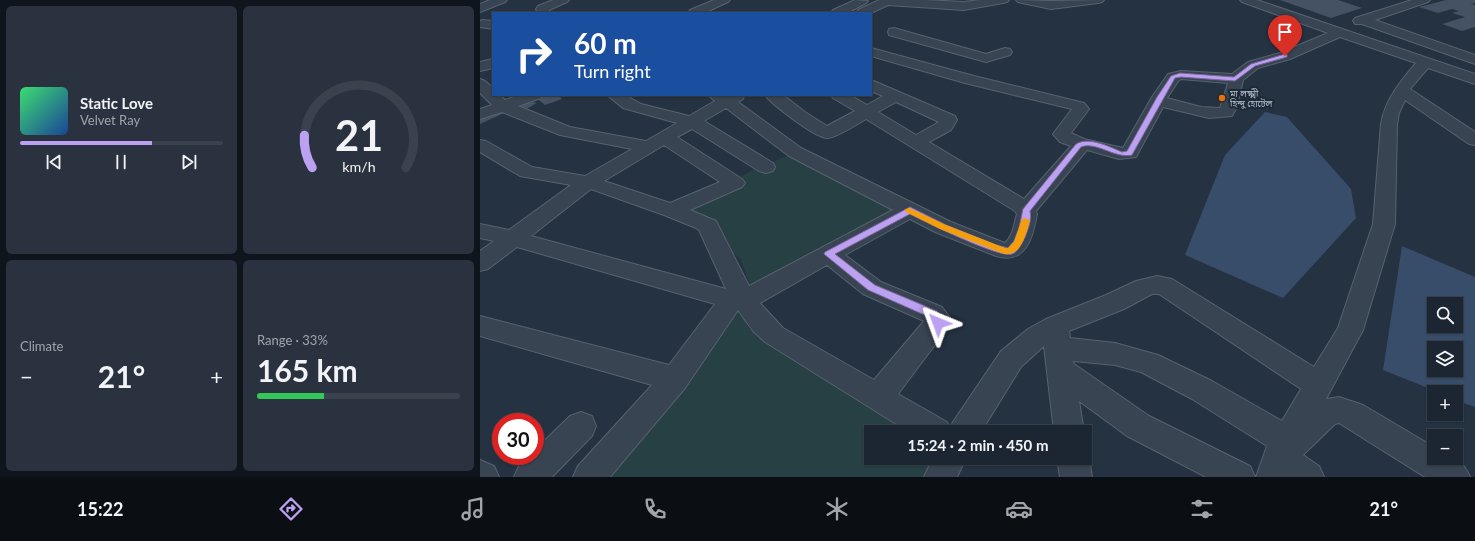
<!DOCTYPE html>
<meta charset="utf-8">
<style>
body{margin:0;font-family:Lato,"Noto Sans Bengali",sans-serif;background:#29323e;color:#f1f3f6;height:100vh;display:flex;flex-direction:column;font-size:15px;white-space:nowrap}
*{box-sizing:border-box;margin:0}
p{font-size:13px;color:#a0a5ac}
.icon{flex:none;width:22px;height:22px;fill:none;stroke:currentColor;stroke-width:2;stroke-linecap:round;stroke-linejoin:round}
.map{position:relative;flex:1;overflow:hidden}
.drawer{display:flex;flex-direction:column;gap:6px;padding:6px;background:#0f151c;width:480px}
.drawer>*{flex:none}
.hud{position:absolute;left:12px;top:12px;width:380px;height:84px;border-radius:0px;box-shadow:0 1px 3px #0004,0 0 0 1px #3a434d;background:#1a4fa0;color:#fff;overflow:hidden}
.buttons{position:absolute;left:947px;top:297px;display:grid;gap:8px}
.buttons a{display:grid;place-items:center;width:36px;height:36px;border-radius:0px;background:#1c2632;box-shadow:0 1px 3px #0004,0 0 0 1px #3a434d;font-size:20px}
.speed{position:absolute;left:12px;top:413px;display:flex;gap:8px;font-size:20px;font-weight:700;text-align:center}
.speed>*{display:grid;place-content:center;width:52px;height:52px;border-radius:50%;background:#1c2632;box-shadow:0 1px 3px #0004,0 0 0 1px #3a434d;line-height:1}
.speed .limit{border:6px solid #d22;background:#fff;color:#111}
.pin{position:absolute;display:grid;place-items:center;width:34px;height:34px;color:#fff;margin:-41px -17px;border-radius:50% 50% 50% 0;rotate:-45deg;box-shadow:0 0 4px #0007}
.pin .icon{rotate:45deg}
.me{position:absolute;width:44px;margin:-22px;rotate:316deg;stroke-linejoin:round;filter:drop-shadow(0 0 3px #0008)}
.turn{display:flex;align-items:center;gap:14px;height:84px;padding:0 16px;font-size:18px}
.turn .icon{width:52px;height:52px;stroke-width:2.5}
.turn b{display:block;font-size:28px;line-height:34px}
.big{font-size:30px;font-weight:700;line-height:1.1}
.drawer .card{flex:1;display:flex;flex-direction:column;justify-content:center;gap:6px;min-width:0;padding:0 14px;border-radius:6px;background:#29323e}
.drawer .dial{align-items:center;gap:0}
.dial svg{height:104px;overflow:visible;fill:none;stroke:#3a434d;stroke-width:7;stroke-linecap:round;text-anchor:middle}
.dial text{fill:#f1f3f6;stroke:none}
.song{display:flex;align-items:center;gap:12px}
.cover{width:48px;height:48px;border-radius:6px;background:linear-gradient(135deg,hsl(140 70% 55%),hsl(220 70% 35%))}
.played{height:4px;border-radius:2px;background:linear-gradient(90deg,#bca0f2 65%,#3a434d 65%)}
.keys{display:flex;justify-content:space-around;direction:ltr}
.heat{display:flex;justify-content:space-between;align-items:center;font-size:22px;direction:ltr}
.charge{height:6px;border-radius:3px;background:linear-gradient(90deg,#34c759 33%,#3a434d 0)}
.drawer .tiles{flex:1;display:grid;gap:6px;grid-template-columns:repeat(2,1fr)}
.trip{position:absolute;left:384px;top:425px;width:228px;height:40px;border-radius:0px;background:#1c2632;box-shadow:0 1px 3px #0004,0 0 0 1px #3a434d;font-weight:700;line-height:40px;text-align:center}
.menu{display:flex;height:64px;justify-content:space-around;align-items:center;background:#0b0f14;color:#a0a5ac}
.menu .icon{width:28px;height:28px}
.menu .selected{color:#bca0f2}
.menu b{font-size:18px;color:#f1f3f6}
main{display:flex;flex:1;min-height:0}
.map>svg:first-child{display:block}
.green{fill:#274043}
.water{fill:#384d6a;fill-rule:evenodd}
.building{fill:#445264}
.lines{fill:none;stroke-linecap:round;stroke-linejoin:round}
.minor-casing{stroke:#57626f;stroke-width:2}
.minor{fill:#394452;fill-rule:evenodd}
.route{fill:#bca0f2;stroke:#7a689d}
.slow{fill:#f59e0b}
.food-dot{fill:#e8710a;stroke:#1e2937;stroke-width:1.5}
.labels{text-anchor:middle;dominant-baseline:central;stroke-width:4;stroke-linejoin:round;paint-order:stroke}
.far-poi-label{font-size:9px;fill:#b6bfcc;stroke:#1e2937;text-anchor:start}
</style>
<main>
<section class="drawer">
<div class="tiles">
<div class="card">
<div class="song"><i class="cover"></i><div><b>Static Love</b><p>Velvet Ray</p></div></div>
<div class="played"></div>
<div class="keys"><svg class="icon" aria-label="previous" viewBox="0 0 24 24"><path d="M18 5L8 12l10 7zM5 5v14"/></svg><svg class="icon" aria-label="pause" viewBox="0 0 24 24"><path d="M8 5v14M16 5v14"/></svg><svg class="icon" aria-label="next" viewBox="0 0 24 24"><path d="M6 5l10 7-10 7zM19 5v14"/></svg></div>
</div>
<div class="card dial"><svg viewBox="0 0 100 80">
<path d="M14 69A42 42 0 1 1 86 69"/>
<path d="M14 69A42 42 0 0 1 8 44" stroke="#bca0f2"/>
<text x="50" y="56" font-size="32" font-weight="700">21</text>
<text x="50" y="72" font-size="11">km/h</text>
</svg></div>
<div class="card"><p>Climate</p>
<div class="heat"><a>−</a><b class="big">21°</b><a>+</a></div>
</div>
<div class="card"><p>Range · 33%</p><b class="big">165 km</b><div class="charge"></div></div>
</div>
</section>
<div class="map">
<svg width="995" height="477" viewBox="0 0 995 477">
<rect width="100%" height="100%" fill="#253242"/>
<!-- green -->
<path class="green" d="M 315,152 L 423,207 L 272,290 L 261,260 L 235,236 L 201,211 L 274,169 L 276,170 Z
M 258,307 L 264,314 L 268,328 L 440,432 L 391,432 L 391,458 L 462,458 L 454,477 L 120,477 Z"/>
<!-- water -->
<path class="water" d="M 785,112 L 807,117 L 871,189 L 876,218 L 803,298 L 705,255 L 745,155 Z
M 922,246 L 995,277 L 995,407 L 976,400 L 976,392 L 958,392 L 903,370 ZM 954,304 L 976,304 L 976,326 L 954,326 ZM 954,348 L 976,348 L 976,370 L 954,370 Z"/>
<!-- building -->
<path class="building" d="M 800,0 L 858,0 L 882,8 L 851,18 Z
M 966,0 L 995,0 L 995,3 L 991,4 L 995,5 L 995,27 L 982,31 L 962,24 L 985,17 L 972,13 L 979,11 L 972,9 L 958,13 L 939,7 Z
M 60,95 L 78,95 L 82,99 L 65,105 L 55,97 Z
M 45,100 L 57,103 L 41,112 L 29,108 Z
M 15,109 L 24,113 L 0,124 L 0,115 Z"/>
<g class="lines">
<!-- minor casing -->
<g class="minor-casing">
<path id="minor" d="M 10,0 L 27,0 L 25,2 L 0,12 L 0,4 Z
M 73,0 L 89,0 L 87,2 L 69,10 L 70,13 L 58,13 L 56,9 L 58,6 Z
M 234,0 L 250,0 L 248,2 L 224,13 L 208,13 L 210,10 Z
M 375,0 L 388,1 L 386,3 L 367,13 L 351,13 L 353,10 Z
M 399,0 L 445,0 L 484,2 L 500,0 L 529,0 L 527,2 L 523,3 L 484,10 L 408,5 L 391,13 L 376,13 L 378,10 Z
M 536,0 L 571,1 L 624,0 L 622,2 L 618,3 L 571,9 L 542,3 L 538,2 Z
M 760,0 L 777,0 L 995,74 L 995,84 L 948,68 L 930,89 L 995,132 L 995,145 L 989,144 L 925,100 L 919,113 L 917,124 L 915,224 L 883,330 L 846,399 L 859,397 L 883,405 L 954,447 L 954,458 C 973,458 982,458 990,477 L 945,477 L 859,423 L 855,424 L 823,455 L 839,466 L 844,477 L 776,477 L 787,446 L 712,399 L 661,372 L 635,365 L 593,361 L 594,364 L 669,416 L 770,466 L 775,477 L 726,477 L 647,436 L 599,401 L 604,432 L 574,432 L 564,346 L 541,367 L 501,432 L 429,432 L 285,342 L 273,331 L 258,310 L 205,388 L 130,477 L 93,477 L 98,466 L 172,385 L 0,336 L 0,316 L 189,365 L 235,304 L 37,247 L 8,269 L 0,271 L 0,251 L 14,241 L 0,238 L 0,224 L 29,230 L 91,185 L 40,176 L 0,152 L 0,140 L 6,141 L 52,167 L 105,176 L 152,149 L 80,135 L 22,112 L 0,119 L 0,109 L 12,105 L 0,93 L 0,79 L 5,81 L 13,88 L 13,95 L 20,95 L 25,100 L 40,95 L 63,95 L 61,98 L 38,106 L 90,127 L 166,141 L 197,123 L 143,108 L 127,95 L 145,95 L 161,104 L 209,116 L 235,101 L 228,95 L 264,95 L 263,99 L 258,102 L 321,148 L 471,222 L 525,243 C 533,236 534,224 537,214 L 535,211 L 386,119 C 377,124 358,137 348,138 C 337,139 292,105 285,95 L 303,95 L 325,112 L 347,126 L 375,111 L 353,98 L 351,95 L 370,95 L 387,105 L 403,96 L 391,91 L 391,80 L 396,82 L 475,116 L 477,120 L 471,130 L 449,142 L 544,199 L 591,146 L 580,142 L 573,134 L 592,109 L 485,83 L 391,56 L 391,48 L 494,76 L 604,103 L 609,109 L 591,133 L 604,139 L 643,148 L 672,97 L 688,74 L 701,71 L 752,74 L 768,62 L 800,53 L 848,33 L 762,2 ZM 860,37 L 936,63 C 920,82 905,100 901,124 L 893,224 L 858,328 L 834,367 L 692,279 L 677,276 L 656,281 L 626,295 L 566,319 L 548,329 L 521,351 L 473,422 L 470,429 L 467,422 L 418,394 L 466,330 L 471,319 L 462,307 L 401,282 L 365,255 L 430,219 L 455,232 L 516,256 C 546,265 553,237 557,214 L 556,211 L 607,150 L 639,159 L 656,157 L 683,107 L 729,118 L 752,116 L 757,107 L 763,80 L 778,68 L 810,59 ZM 701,79 L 748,83 L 740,108 L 721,107 L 687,98 L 699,80 ZM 416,102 L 459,122 L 436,135 L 398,112 ZM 246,108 L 309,156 L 413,210 L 269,286 L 236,221 L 210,210 L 262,187 L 265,183 L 262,179 L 197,137 L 212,129 L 279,171 L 286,173 L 293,171 L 295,167 L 293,163 L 224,121 ZM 184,145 L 240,182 L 190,203 L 124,181 ZM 111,189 L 184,215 L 216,228 L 219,230 L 246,289 L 51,236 ZM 347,265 L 383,294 L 444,321 L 394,380 L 303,328 L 280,303 ZM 672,294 L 679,294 L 821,389 L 802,421 L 732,381 L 678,355 L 635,343 L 590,338 L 589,331 L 644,309 Z
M 932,0 L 950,0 L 948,2 L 895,20 L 995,55 L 995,64 L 882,24 L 875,24 L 873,21 L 875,18 Z
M 2,20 L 13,21 L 13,29 L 0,27 L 0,21 Z
M 414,28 L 506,54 L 525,48 L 530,49 L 532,52 L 530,55 L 506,62 L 409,35 L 408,32 L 409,29 Z
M 13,59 L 13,68 L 0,71 L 0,62 Z
M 101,412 L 112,416 L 116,426 L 112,436 L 72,477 L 34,477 L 39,466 L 49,456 L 55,456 L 55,450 L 90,416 Z
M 605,449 L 609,458 L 612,477 L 580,477 L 577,458 L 605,458 Z
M 453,458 L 486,458 L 477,477 L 444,477 Z
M 0,460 L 14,466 L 19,477 L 0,477 Z"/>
</g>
<!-- minor -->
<use href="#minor" class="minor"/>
</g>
<!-- route -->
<path class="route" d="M 805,54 L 807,54 L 807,57 L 775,66 L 755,81 L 701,77 L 695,78 L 652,155 C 635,159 616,141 601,147 L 550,211 C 552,219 548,230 545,237 C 542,243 538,252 532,254 C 520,259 444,221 430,214 L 355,254 L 395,285 L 457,311 L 464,319 L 461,326 L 458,327 L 454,326 L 453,320 L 449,317 L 388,290 L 344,254 L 345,252 L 430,207 L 466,225 L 516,245 L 528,248 L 534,241 L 539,228 L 543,209 L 596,144 C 609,136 630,147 642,152 L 647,151 L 677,97 L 691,76 L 700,73 L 754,77 L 771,64 Z"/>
<!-- slow -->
<path class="slow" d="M 429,208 L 466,225 L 525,248 L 528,248 L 534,242 L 542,219 L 545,218 L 550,221 C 545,235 542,256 524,254 L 460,229 L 426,212 L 424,210 Z"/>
<!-- markers -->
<circle class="food-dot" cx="742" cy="98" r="4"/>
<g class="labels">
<!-- far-poi labels -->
<g class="far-poi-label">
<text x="750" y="93">মা লক্ষ্মী<tspan x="750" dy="10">হিন্দু হোটেল</tspan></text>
</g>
</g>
</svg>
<div class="buttons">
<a><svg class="icon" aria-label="search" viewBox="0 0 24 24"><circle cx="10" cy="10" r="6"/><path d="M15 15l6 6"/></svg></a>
<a><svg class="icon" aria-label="layers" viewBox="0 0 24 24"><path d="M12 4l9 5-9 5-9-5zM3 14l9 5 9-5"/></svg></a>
<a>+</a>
<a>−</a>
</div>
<div class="speed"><div class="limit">30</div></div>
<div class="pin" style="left:805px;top:56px;background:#d93025"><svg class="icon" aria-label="arrive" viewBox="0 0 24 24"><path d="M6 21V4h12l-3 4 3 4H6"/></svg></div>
<svg class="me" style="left:458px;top:323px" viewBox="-20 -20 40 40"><path d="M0-17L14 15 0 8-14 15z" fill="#bca0f2" stroke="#fff" stroke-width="4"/></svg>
<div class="trip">15:24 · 2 min · 450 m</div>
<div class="hud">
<div class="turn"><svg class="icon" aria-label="right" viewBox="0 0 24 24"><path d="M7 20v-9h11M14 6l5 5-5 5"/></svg><div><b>60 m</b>Turn right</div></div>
</div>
</div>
</main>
<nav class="menu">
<b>15:22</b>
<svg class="icon selected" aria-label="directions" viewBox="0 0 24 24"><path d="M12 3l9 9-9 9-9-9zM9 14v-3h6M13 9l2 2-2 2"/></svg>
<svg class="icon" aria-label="music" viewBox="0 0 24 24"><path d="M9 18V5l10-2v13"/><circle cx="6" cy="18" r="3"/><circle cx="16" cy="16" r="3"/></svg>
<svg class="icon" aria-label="phone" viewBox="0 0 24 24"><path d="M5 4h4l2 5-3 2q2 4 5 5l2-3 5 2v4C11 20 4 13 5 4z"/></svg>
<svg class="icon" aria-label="climate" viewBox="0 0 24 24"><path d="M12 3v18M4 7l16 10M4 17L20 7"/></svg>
<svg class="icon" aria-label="car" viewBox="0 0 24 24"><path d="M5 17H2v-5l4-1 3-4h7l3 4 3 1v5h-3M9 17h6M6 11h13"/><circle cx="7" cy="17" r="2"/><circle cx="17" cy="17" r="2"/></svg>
<svg class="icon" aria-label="filters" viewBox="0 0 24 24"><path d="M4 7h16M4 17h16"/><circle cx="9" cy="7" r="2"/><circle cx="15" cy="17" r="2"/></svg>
<b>21°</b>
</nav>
